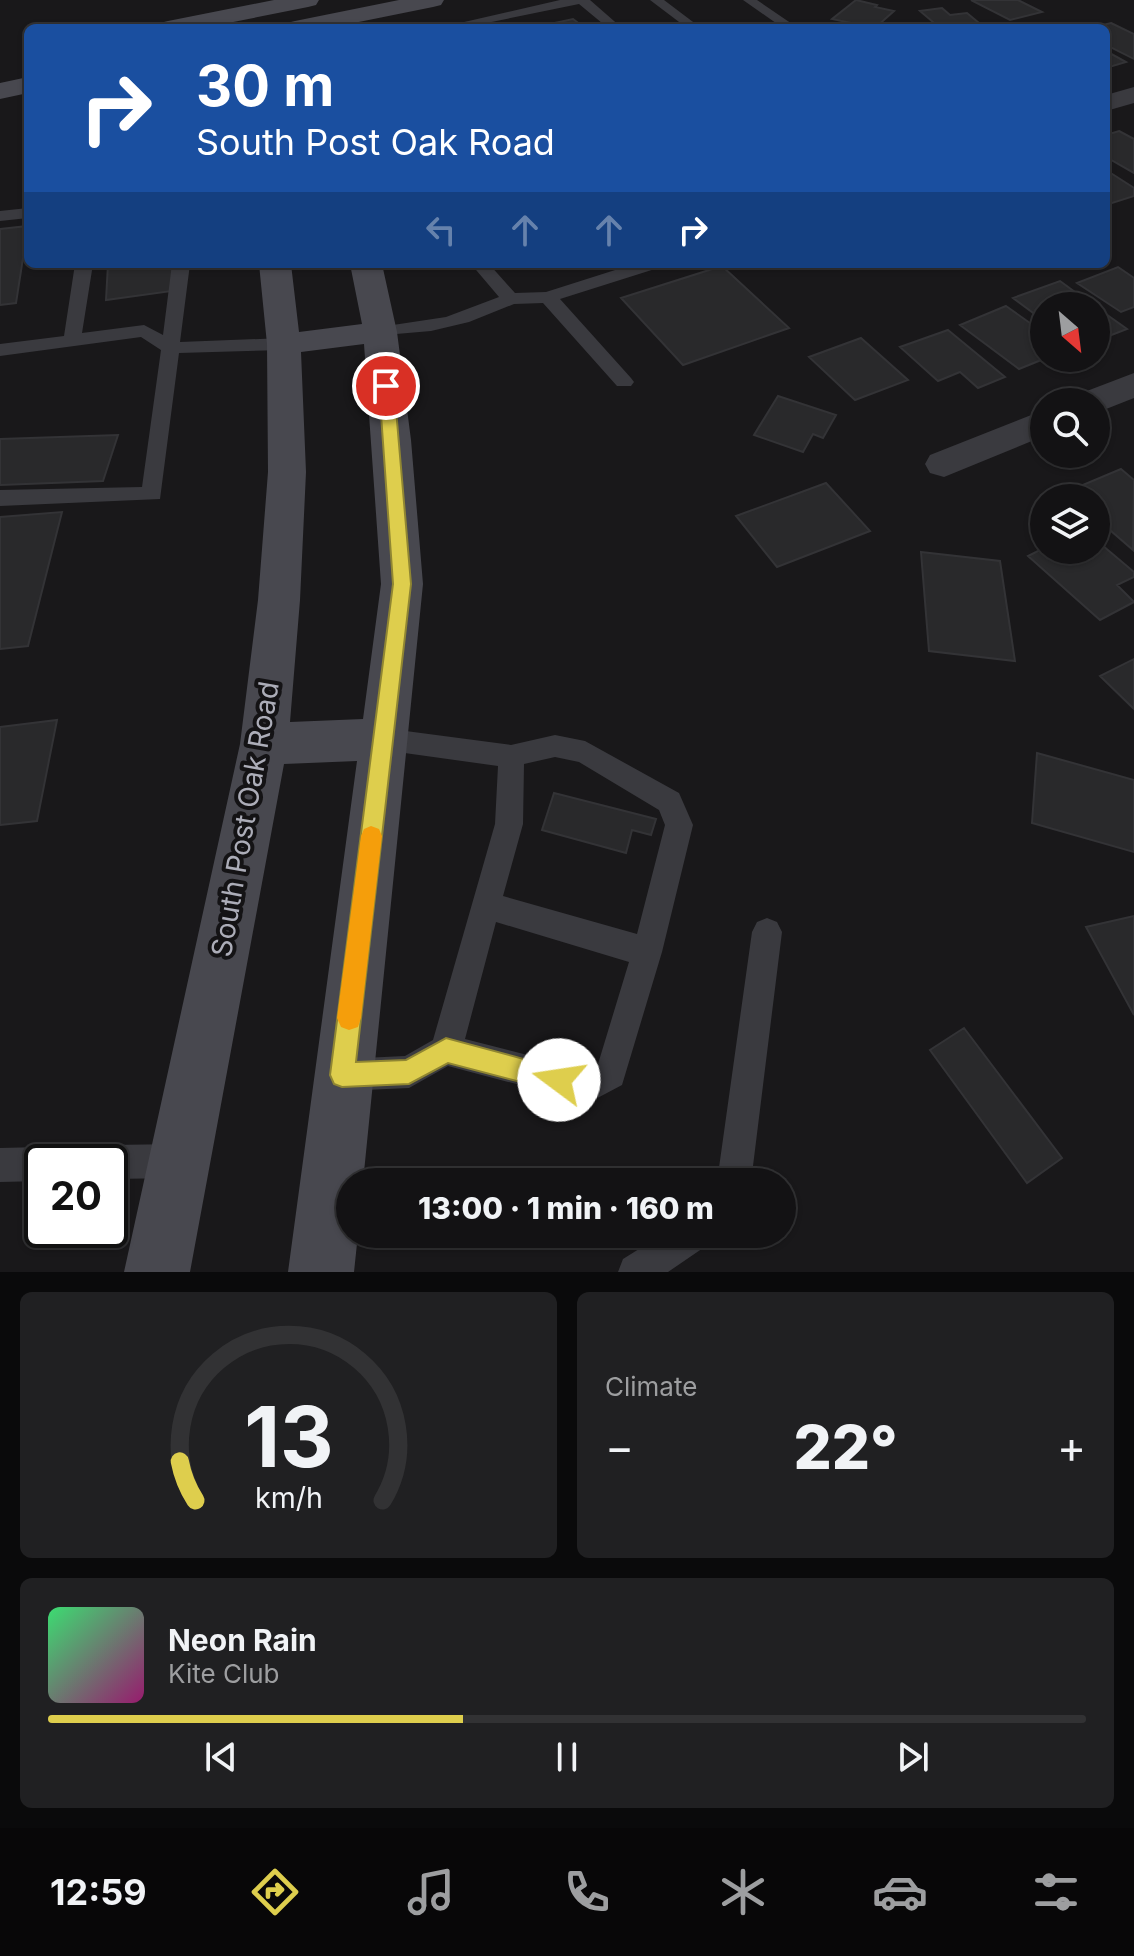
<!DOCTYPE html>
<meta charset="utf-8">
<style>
body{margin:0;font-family:Inter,sans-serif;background:#202022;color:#f1f3f6;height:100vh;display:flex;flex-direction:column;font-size:30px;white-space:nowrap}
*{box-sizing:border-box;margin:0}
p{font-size:26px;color:#9d9ea0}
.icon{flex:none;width:44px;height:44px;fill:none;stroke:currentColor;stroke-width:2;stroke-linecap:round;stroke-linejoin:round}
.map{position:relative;height:1272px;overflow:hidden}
.drawer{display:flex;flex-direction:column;gap:20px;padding:20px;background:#0a0a0b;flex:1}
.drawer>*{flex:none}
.banner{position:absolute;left:24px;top:24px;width:1086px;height:244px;border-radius:12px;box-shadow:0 2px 6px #0004,0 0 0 2px #323234;background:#1a4fa0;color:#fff;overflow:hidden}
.needle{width:52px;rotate:152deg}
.buttons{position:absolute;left:1030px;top:292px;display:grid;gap:16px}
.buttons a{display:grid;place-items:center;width:80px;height:80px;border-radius:50%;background:#131214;box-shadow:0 2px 6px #0004,0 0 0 2px #323234;font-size:40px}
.speed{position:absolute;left:24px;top:1144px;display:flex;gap:16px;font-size:40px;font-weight:700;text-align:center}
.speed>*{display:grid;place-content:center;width:104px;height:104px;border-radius:50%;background:#131214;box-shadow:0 2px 6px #0004,0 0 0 2px #323234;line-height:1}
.speed .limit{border:4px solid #111;border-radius:12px;background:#fff;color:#111}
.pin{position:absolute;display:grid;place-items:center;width:68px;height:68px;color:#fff;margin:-34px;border:4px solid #fff;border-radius:50%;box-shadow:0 2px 8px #0007}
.me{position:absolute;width:88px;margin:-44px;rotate:284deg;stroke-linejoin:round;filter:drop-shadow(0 0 6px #0008)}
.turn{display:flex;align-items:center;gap:28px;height:168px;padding:0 40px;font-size:36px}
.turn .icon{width:104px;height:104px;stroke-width:2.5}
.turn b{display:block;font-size:56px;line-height:68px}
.lanes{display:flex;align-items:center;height:76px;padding:0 40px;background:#0003;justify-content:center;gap:40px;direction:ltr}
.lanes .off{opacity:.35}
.big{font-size:60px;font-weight:800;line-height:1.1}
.drawer .widget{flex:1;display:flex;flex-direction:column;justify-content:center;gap:12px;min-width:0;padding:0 28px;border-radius:12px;background:#202022}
.drawer .dial{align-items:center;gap:0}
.dial svg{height:208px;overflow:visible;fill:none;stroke:#323234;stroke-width:7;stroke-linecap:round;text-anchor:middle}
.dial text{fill:#f1f3f6;stroke:none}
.song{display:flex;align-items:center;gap:24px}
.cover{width:96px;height:96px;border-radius:12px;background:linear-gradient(135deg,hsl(140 70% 55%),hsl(320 70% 35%))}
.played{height:8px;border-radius:4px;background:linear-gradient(90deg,#dece4d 40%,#323234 40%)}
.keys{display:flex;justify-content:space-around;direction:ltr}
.heat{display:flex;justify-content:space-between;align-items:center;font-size:44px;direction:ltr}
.drawer .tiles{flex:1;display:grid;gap:20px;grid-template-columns:1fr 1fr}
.widget:last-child{grid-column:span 2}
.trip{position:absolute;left:336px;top:1168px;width:460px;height:80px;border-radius:40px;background:#131214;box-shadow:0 2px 6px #0004,0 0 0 2px #323234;font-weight:800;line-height:80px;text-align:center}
.tab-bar{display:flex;height:128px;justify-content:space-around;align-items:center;background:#080708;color:#9d9ea0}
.tab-bar .icon{width:56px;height:56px}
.tab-bar .on{color:#dece4d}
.tab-bar b{font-size:36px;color:#f1f3f6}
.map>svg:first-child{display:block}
.building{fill:#29292b;stroke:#333336;stroke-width:2}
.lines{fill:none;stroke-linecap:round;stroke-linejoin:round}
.service{fill:#3a3a3f;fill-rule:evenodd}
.minor{fill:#3a3a3f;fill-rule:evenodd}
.secondary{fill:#48484f;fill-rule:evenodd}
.route{fill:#dece4d;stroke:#908632;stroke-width:2}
.slow{fill:#f59e0b}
.labels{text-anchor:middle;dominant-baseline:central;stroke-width:8;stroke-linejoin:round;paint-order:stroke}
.street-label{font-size:28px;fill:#acadb8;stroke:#141315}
</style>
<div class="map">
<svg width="1134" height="1272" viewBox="0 0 1134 1272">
<rect width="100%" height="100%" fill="#19181a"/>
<!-- building -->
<path class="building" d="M 856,0 L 877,5 L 875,7 L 894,11 L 875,28 L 832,19 Z
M 971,0 L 1018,0 L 1042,12 L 1010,20 Z
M 942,8 L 950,15 L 967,13 L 985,28 L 940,28 L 920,11 Z
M 573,19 L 585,28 L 531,28 Z
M 1111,23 L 1134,34 L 1134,59 L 1106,45 L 1106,28 L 1090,28 Z
M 1106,51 L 1126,62 L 1106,68 Z
M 1119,131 L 1134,139 L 1134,173 L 1106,157 L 1106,135 Z
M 1106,170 L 1134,188 L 1134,196 L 1106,205 Z
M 28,226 L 16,303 L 0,305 L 0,229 Z
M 108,264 L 172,264 L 172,291 L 106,300 Z
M 722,266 L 789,328 L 683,365 L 621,298 Z
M 1118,267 L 1134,278 L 1134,307 L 1121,312 L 1077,283 Z
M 1060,281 L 1094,306 L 1044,306 L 1044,321 L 1013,298 Z
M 1006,306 L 1044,333 L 1046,358 L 1019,369 L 960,325 Z
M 1096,307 L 1127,329 L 1096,341 Z
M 948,330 L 1005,377 L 978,388 L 960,372 L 938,381 L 900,347 Z
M 861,338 L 908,380 L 855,400 L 809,357 Z
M 778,396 L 836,415 L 823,438 L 813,434 L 803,452 L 754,435 Z
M 118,435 L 103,481 L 0,485 L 0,439 Z
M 1121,469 L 1134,480 L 1133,550 L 1096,518 L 1096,498 L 1073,498 L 1066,492 Z
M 826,483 L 870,531 L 777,567 L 736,516 Z
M 62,512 L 28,646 L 0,649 L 0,517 Z
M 1096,540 L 1134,572 L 1134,577 L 1117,585 L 1134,602 L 1100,620 L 1028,556 L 1044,548 L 1096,550 Z
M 921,552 L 1000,561 L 1015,661 L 929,651 Z
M 1134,659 L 1134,709 L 1100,676 Z
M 57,720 L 37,821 L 0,825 L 0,727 Z
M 1037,753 L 1134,780 L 1134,852 L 1032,823 Z
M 554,793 L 656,819 L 651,835 L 632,830 L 626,853 L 542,830 Z
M 1134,916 L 1134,1015 L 1086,927 Z
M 964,1028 L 1062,1158 L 1027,1183 L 930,1050 Z"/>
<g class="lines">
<!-- service -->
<path class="service" d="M 560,0 L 590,0 L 622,28 L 608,28 L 579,4 L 462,28 L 438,28 Z
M 650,0 L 664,0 L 701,28 L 687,28 Z
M 743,0 L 757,0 L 798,28 L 783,28 Z
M 28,208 L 28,218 L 0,221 L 0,211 Z
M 75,264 L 93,264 L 82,333 L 144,325 L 163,335 L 172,264 L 190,264 L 180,342 L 284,338 L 293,344 L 284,350 L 179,353 L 160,499 L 0,506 L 0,490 L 142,487 L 161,350 L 141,337 L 0,356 L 0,344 L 64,336 Z
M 471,264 L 489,264 L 515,293 L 546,292 L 634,264 L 661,264 L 658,268 L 560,299 L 631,378 L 634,382 L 631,386 L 617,386 L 543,303 L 514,304 L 469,322 L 431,331 L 373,336 L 371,332 L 373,328 L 446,317 L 499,297 Z
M 383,728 L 511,745 L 555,735 L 585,741 L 679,793 L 693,825 L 662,952 L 622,1085 L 588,1103 L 448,1066 L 409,1088 L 342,1091 L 331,1086 L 326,1075 L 331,1064 L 342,1059 L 405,1056 L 433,1040 L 495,824 L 498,766 L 383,750 L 374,747 L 370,739 L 374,731 ZM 555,757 L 579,762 L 659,810 L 665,825 L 637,934 L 503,896 L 523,824 L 524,764 ZM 496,922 L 629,962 L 598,1064 L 586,1070 L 465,1039 Z
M 767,918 L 777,922 L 782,932 L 751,1182 L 717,1182 L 752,932 L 757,922 Z
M 180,1144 L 192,1149 L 197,1161 L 192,1173 L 180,1178 L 110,1179 L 110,1162 L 93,1162 L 98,1150 L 110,1145 Z
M 42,1147 L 54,1152 L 58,1162 L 42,1162 L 42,1181 L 0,1182 L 0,1148 Z
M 663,1234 L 712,1234 L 706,1246 L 668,1272 L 618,1272 L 623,1259 Z"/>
<!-- minor -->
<path class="minor" d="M 1134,87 L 1134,103 L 1106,111 L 1106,95 Z
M 1134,373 L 1134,398 L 1096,413 L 1096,402 L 1074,402 L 1079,394 Z
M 1044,410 L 1044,436 L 944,477 L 930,473 L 925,464 L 930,455 Z"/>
<!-- secondary -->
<path class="secondary" d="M 274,0 L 319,0 L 316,5 L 308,7 L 203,28 L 156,28 L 160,23 L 168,21 Z
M 399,0 L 444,0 L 441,5 L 433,7 L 329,28 L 283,28 L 287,23 L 295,21 Z
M 28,77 L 28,93 L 0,99 L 0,83 Z
M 259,264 L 291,264 L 299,332 L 362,324 L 350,264 L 382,264 L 397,332 L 411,440 L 423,584 L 363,1182 L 350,1182 L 350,1234 L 358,1234 L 354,1272 L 288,1272 L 357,761 L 284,764 L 190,1272 L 124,1272 L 240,744 L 258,600 L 268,472 L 267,344 ZM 364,344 L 381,584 L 363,719 L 290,722 L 300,600 L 306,472 L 301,352 Z"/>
</g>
<!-- route -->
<path class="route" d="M 386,381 L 394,386 L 411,584 L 356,1062 L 406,1060 L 446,1038 L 568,1071 L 571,1080 L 568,1088 L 559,1092 L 448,1063 L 409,1084 L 342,1087 L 334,1084 L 330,1075 L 393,584 L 379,386 Z"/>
<!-- slow -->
<path class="slow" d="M 371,826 L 379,829 L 382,836 L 361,1018 L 358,1027 L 349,1030 L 341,1027 L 337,1018 L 361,836 L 364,829 Z"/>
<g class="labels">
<!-- street labels -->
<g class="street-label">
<text transform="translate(245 819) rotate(-80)">South Post Oak Road</text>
</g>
</g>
</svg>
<div class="buttons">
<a><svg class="needle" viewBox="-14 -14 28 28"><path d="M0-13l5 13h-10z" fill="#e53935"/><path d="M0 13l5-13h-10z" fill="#9d9ea0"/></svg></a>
<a><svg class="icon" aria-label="search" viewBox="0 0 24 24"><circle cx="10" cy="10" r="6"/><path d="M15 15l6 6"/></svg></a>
<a><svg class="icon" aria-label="layers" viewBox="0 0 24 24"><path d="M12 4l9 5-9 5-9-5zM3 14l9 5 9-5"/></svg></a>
</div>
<div class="speed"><div class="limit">20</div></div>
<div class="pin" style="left:386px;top:386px;background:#d93025"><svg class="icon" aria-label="arrive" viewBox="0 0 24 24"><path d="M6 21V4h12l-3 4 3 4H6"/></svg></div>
<svg class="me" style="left:559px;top:1080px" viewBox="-20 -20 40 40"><circle r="19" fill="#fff"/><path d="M0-13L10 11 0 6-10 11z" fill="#dece4d"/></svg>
<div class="trip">13:00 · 1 min · 160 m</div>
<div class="banner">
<div class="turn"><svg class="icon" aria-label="right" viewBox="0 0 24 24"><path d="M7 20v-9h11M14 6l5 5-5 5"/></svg><div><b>30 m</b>South Post Oak Road</div></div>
<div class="lanes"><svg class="icon off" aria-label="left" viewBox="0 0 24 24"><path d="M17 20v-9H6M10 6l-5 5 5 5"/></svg><svg class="icon off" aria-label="ahead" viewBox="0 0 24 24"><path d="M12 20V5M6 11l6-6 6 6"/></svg><svg class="icon off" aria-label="ahead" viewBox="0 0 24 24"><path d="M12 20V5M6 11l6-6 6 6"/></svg><svg class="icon" aria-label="right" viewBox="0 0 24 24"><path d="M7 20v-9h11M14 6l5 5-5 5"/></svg></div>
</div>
</div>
<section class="drawer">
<div class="tiles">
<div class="widget dial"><svg viewBox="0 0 100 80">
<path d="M14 69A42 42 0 1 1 86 69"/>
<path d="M14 69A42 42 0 0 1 8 54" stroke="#dece4d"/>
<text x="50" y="56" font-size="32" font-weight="700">13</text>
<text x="50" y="72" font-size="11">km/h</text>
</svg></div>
<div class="widget"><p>Climate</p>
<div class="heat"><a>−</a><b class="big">22°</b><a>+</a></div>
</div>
<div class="widget">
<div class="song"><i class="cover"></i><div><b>Neon Rain</b><p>Kite Club</p></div></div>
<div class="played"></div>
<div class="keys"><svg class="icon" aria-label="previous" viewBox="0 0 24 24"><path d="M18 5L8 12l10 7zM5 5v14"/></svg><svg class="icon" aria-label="pause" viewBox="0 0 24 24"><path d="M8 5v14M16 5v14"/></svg><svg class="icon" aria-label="next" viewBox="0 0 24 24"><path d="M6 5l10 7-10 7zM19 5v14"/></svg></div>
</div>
</div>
</section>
<nav class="tab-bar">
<b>12:59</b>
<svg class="icon on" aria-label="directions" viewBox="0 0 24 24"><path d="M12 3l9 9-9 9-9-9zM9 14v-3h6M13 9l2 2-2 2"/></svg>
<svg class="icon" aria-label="music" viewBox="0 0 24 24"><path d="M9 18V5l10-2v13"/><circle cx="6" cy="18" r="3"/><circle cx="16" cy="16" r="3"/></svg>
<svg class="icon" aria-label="phone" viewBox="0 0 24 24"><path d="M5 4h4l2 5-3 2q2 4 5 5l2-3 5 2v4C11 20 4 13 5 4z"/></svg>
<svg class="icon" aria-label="climate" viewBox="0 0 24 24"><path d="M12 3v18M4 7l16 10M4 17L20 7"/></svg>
<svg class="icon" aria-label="car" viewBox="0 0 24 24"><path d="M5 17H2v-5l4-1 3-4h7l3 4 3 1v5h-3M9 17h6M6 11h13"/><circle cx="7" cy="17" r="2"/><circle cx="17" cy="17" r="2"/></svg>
<svg class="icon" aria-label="filters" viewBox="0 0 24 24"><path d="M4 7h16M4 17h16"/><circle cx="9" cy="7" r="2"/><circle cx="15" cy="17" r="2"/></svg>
</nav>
